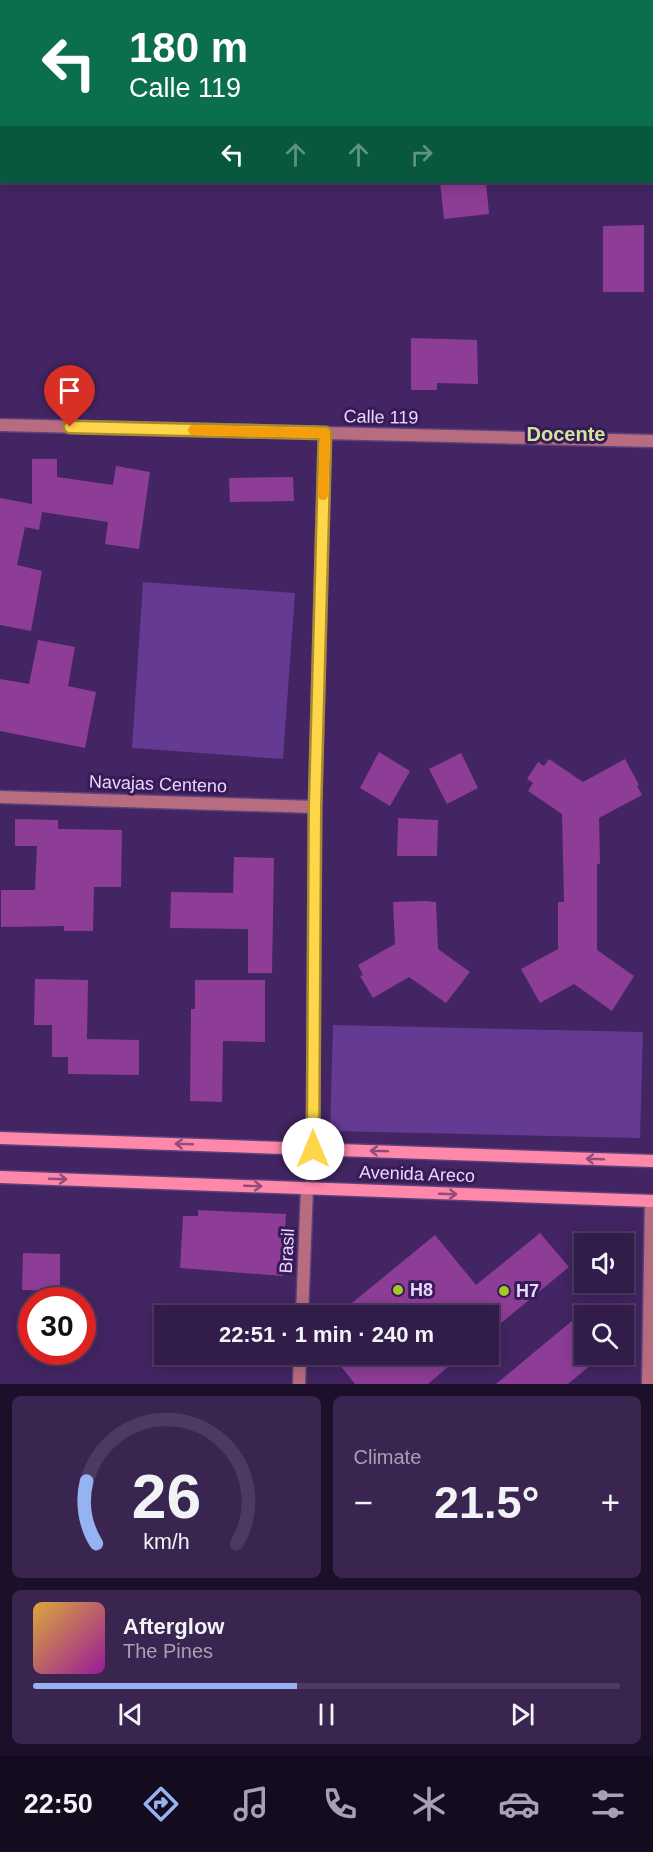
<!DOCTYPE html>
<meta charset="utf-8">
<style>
body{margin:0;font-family:Helvetica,sans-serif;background:#3a2551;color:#f1f3f6;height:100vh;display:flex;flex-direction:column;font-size:22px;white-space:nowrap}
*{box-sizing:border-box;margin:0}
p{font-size:20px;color:#a8a1b5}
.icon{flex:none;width:33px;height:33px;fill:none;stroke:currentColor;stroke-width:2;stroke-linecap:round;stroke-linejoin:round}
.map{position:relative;height:1384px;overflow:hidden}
.panel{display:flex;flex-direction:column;gap:12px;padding:12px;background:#1c0f29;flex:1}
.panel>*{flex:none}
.guide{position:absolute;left:0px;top:0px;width:654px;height:183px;box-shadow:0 3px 15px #0003,0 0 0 2px #4d3a62;background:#0b6e4f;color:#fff;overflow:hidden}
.fabs{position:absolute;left:574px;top:1233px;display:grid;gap:12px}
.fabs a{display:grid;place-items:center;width:60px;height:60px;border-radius:0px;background:#321c4a;box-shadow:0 3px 15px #0003,0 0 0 2px #4d3a62;font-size:30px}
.speed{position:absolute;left:18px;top:1287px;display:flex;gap:12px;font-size:30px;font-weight:700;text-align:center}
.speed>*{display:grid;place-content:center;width:78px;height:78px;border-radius:50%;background:#321c4a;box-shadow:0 3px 15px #0003,0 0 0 2px #4d3a62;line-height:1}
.speed .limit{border:9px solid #d22;background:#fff;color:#111}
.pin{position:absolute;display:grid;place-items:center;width:51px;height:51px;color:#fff;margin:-62px -26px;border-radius:50% 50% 50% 0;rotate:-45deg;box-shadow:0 0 6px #0007}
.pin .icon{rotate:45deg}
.me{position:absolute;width:66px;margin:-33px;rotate:0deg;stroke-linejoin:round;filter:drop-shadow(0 0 4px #0008)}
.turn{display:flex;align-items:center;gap:21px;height:126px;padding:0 30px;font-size:27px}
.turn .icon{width:78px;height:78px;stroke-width:2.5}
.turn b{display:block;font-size:42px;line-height:51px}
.lanes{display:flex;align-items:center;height:57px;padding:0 30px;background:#0003;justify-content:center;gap:30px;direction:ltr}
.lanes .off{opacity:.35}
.big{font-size:45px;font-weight:700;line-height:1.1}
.panel .widget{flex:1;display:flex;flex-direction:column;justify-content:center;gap:9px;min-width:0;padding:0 21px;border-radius:9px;background:#3a2551}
.panel .dial{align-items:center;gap:0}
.dial svg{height:156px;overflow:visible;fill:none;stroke:#4d3a62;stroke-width:7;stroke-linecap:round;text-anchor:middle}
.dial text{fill:#f1f3f6;stroke:none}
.song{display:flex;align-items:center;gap:18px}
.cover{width:72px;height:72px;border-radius:9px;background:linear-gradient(135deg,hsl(40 70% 55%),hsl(300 70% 35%))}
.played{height:6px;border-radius:3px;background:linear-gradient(90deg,#95b2f1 45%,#4d3a62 45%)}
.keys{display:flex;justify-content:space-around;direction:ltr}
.heat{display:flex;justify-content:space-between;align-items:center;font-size:33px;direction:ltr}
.panel .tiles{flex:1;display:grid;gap:12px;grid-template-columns:1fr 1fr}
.widget:last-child{grid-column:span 2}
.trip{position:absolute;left:154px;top:1305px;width:345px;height:60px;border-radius:0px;background:#321c4a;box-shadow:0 3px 15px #0003,0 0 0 2px #4d3a62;font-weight:700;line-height:60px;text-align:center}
.dock{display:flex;height:96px;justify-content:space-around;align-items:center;background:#140b1e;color:#a8a1b5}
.dock .icon{width:42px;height:42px}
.dock .on{color:#95b2f1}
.dock b{font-size:27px;color:#f1f3f6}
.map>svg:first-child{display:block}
.green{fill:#653a93}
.building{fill:#8d3d96}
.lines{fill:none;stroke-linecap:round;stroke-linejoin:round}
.minor-casing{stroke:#5c427b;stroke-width:15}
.secondary-casing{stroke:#5c427b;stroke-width:15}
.minor{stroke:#b76c80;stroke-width:12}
.secondary{stroke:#ff87a9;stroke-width:12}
.oneway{stroke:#924b7b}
.route-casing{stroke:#a68a30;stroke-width:15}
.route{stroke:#ffd54a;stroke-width:10}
.slow{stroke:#f59e0b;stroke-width:10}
.poi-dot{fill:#a2c928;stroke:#381a56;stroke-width:2}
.labels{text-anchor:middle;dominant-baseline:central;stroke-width:6;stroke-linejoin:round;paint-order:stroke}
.street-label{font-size:18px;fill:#e7d8fe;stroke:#381a56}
.poi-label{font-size:18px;font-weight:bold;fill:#e7d8fe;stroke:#381a56;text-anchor:start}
.neighbourhood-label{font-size:20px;font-weight:bold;fill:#cde69b;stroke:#381a56}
</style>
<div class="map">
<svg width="653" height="1384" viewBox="0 0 653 1384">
<rect width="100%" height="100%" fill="#422562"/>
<!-- green -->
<path class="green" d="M 143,582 L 295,593 L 283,759 L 132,748 Z
M 333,1025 L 643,1032 L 640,1138 L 330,1131 Z"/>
<!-- building -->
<path class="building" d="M 440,182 L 486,182 L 489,214 L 444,219 Z
M 644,225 L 644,292 L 603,292 L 603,226 Z
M 411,338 L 477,340 L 478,384 L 437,383 L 437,390 L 411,390 Z
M 32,459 L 57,459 L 57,477 L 113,485 L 116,466 L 150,472 L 139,549 L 105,544 L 108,522 L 42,512 L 39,530 L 25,527 L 17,565 L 42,571 L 31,631 L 0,625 L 0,498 L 32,504 Z
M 293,477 L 294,501 L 230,502 L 229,478 Z
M 38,640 L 75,647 L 68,686 L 96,692 L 85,748 L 0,731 L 0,679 L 29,684 Z
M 379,752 L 410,771 L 390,806 L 360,788 Z
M 461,753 L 478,788 L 447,804 L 429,769 Z
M 549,759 L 583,782 L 625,759 L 639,785 L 637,786 L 642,795 L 599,818 L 600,864 L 597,864 L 597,950 L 634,976 L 612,1011 L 574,984 L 540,1003 L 521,969 L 558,949 L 558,902 L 564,902 L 562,814 L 528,791 L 533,783 L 527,779 L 538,762 L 544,766 Z
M 398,818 L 438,820 L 437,856 L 397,856 Z
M 15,819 L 58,820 L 58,829 L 122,830 L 121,887 L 94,887 L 93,931 L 64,931 L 64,926 L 1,927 L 1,890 L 35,890 L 37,846 L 15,846 Z
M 234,857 L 274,858 L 272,973 L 248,973 L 248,929 L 170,928 L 171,892 L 233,893 Z
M 425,901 L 436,902 L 438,949 L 470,972 L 446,1003 L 409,977 L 373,998 L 360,976 L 363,975 L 358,965 L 395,944 L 393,902 Z
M 35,979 L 88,980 L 87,1039 L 139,1040 L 139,1075 L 68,1074 L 68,1057 L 52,1057 L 52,1025 L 34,1025 Z
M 195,980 L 265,980 L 265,1042 L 223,1041 L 222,1102 L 190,1101 L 191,1009 L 195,1009 Z
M 198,1210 L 286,1214 L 283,1276 L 180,1268 L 183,1216 L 198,1216 Z
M 540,1233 L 569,1267 L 489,1333 L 489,1316 L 336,1316 L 435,1235 L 476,1285 Z
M 23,1253 L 60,1254 L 60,1291 L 22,1290 Z
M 585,1310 L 585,1354 L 604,1354 L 568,1384 L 496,1384 Z
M 331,1354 L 463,1354 L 428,1384 L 355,1384 Z"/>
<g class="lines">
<!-- minor casing -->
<g class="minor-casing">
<path id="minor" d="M 0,425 L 653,441
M 0,797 L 315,807
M 313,1149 L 315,807 L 325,433
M 302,1316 L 307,1188
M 299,1384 L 300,1354
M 648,1384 L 651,1201"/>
</g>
<!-- secondary casing -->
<g class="secondary-casing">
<path id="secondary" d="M 0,1138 L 653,1161
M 0,1177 L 653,1201"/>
</g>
<!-- minor -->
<use href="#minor" class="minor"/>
<!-- secondary -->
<use href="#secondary" class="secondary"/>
</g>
<!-- one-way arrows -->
<defs><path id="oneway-shaft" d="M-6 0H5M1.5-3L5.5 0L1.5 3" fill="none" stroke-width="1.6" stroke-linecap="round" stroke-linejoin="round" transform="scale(1.5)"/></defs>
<g class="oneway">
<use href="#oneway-shaft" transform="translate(184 1144) rotate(-178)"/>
<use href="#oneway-shaft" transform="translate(379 1151) rotate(-178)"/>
<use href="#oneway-shaft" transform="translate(595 1159) rotate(-178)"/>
<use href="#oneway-shaft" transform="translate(58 1179) rotate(2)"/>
<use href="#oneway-shaft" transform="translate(253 1186) rotate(2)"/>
<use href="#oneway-shaft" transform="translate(448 1194) rotate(2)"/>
</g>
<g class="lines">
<!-- route casing -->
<g class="route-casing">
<path id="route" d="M 70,427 L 325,433 L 315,807 L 313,1149"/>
</g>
<!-- route -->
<use href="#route" class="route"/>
<!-- slow -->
<path class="slow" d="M 193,430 L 325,433 L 323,495"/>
</g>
<!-- markers -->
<g class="poi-dot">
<circle cx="398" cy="1290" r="6"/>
<circle cx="504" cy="1291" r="6"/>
</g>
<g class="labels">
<!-- street labels -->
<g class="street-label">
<text transform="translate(381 417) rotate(1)">Calle 119</text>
<text transform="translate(158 784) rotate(2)">Navajas Centeno</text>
<text transform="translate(417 1174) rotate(2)">Avenida Areco</text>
<text transform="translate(287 1251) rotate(-87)">Brasil</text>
</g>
<!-- poi labels -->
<g class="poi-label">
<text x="410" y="1290">H8</text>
<text x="516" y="1291">H7</text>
</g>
<!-- neighbourhood labels -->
<g class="neighbourhood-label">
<text x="566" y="434">Docente</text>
</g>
</g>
</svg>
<div class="fabs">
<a><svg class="icon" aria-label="sound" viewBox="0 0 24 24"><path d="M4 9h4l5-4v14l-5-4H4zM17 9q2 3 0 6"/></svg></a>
<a><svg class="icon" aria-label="search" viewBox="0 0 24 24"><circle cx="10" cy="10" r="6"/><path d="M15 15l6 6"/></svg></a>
</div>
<div class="speed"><div class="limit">30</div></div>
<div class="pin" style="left:70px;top:427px;background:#d93025"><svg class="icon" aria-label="arrive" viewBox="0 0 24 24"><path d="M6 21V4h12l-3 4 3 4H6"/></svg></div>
<svg class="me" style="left:313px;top:1149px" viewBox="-20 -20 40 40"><circle r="19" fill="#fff"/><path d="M0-13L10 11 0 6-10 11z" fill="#ffd54a"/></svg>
<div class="trip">22:51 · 1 min · 240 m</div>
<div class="guide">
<div class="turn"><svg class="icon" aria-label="left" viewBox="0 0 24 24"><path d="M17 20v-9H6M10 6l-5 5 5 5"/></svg><div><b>180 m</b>Calle 119</div></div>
<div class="lanes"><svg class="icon" aria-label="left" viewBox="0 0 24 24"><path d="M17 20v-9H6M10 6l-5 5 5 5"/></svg><svg class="icon off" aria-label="ahead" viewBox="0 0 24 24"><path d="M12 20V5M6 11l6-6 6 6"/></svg><svg class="icon off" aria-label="ahead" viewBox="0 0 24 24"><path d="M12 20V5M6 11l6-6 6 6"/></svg><svg class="icon off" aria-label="right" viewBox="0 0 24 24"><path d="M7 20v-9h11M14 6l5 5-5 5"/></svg></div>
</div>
</div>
<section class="panel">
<div class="tiles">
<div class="widget dial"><svg viewBox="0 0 100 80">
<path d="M14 69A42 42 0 1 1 86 69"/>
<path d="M14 69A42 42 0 0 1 9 37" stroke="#95b2f1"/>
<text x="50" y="56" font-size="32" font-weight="700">26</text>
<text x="50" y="72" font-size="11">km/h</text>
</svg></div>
<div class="widget"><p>Climate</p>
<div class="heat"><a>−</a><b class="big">21.5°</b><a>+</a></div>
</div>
<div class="widget">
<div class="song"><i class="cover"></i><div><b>Afterglow</b><p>The Pines</p></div></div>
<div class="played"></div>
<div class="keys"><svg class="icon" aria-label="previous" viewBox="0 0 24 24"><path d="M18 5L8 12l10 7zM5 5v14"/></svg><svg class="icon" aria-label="pause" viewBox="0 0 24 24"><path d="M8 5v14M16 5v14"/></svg><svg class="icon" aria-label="next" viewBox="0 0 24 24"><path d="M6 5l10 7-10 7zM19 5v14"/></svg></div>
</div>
</div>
</section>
<nav class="dock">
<b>22:50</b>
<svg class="icon on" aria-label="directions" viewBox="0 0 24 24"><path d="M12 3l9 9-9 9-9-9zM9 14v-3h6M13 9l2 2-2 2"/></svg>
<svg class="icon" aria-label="music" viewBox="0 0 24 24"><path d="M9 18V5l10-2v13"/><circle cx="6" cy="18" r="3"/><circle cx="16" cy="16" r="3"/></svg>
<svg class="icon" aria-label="phone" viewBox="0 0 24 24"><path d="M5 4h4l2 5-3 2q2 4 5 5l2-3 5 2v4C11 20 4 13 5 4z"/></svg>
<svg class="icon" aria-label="climate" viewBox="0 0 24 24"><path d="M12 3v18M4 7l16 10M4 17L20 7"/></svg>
<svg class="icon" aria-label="car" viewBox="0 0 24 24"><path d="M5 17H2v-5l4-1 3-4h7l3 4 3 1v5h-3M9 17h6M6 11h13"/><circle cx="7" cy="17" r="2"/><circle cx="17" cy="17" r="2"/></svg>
<svg class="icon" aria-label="filters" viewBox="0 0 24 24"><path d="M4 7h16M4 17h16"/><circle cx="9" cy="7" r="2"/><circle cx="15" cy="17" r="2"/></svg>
</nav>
